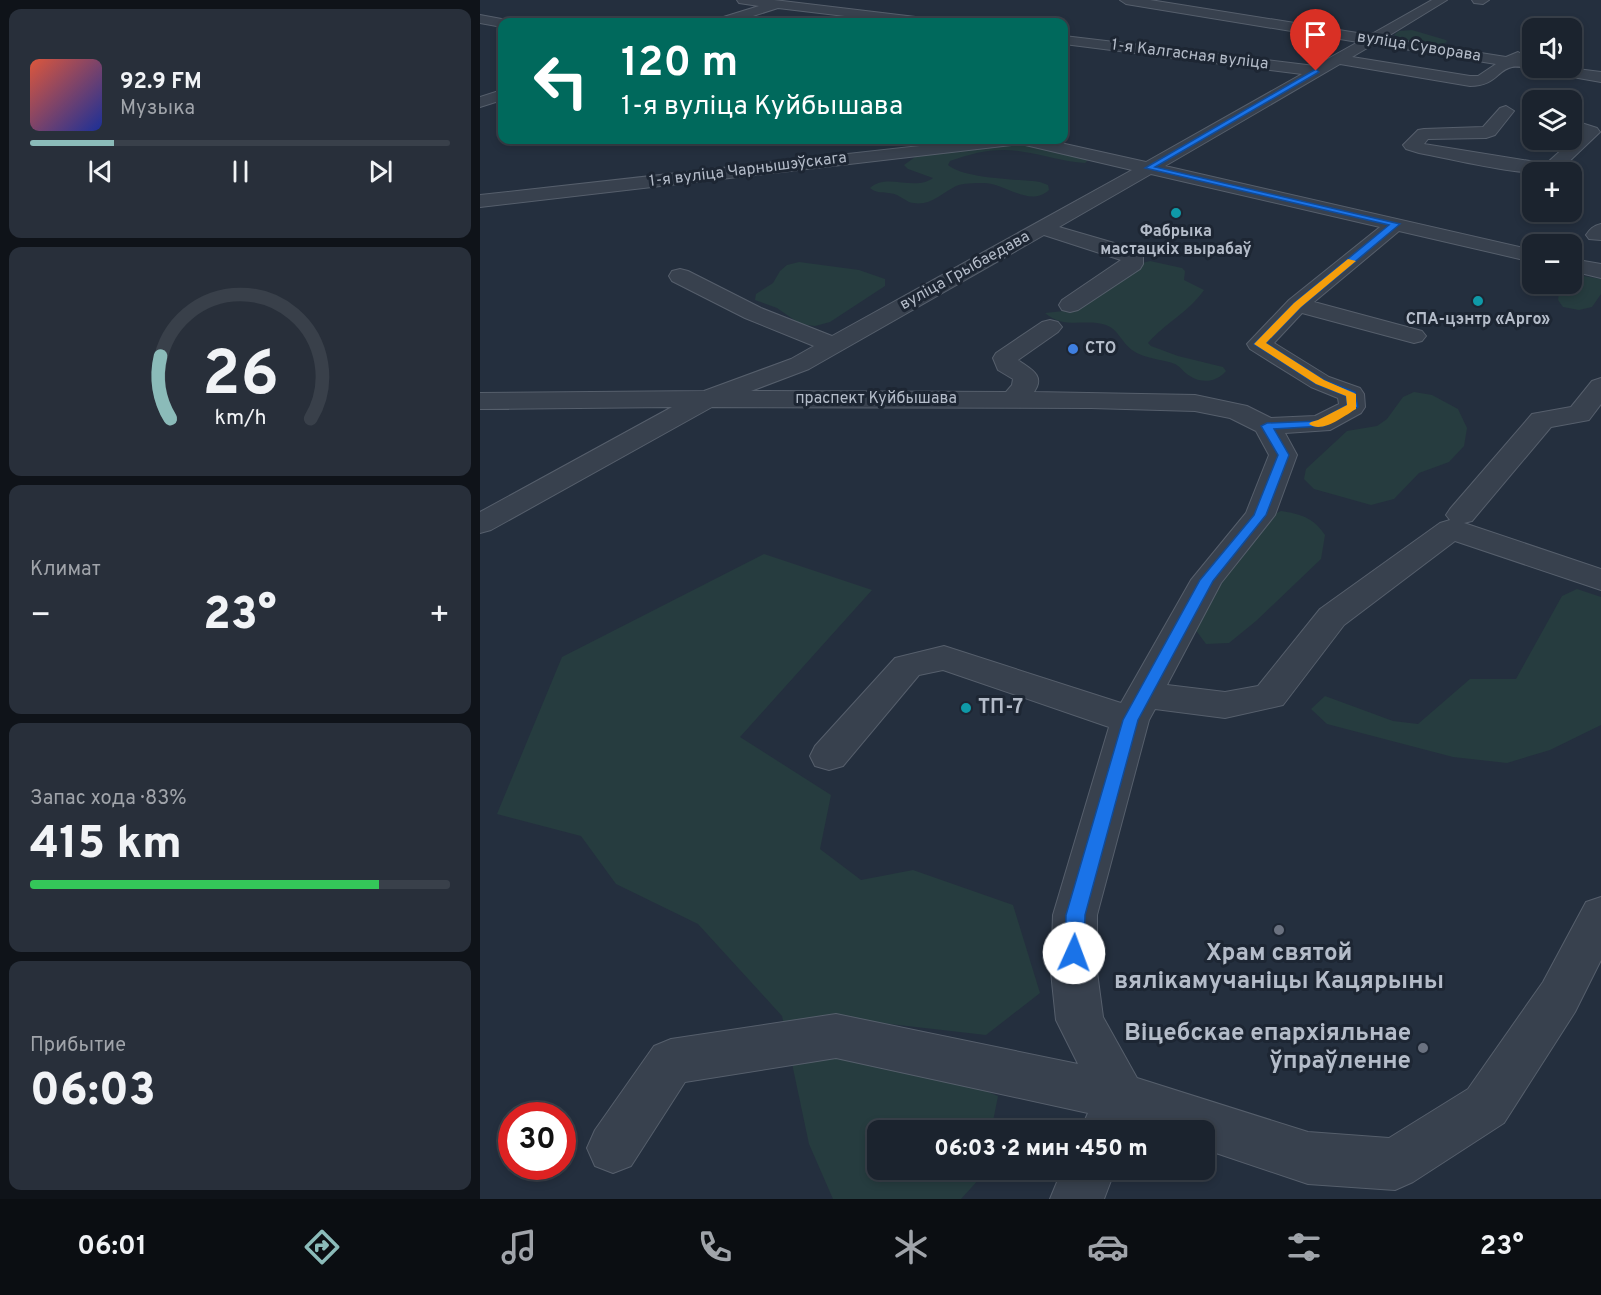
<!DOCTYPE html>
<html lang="ru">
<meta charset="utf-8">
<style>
body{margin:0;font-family:Overpass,sans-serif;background:#282f3a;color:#f1f3f6;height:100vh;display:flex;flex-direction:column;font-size:22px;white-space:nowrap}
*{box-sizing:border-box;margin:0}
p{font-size:20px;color:#a0a4aa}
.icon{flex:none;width:33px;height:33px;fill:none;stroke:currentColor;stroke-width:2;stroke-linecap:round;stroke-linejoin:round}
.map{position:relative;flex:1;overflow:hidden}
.panel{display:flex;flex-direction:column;gap:9px;padding:9px;background:#0f1319;width:480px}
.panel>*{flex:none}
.top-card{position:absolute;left:18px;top:18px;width:570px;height:126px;border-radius:12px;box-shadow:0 3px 9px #0003,0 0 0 2px #39404a;background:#00695c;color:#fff;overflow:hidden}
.fabs{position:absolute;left:1042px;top:18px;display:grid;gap:12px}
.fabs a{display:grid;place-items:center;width:60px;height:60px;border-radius:12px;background:#1b232e;box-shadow:0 3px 9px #0003,0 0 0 2px #39404a;font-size:30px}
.speed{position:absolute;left:18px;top:1102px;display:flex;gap:12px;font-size:30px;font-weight:700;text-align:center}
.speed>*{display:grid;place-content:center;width:78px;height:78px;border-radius:50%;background:#1b232e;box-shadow:0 3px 9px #0003,0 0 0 2px #39404a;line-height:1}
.speed .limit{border:9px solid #d22;background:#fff;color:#111}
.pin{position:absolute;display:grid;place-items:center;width:51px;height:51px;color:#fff;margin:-62px -26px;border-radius:50% 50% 50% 0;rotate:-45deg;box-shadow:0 0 6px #0007}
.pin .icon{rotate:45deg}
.me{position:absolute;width:66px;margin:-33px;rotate:2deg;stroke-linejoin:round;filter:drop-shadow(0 0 4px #0008)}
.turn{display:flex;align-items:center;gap:21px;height:126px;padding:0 24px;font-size:27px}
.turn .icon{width:78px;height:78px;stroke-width:2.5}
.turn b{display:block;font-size:42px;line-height:51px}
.big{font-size:45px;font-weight:800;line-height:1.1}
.panel .tile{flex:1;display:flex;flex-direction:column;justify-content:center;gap:9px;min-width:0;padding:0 21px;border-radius:12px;background:#282f3a}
.panel .dial{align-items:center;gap:0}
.dial svg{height:156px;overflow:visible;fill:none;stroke:#39404a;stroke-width:7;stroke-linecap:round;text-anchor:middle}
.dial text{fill:#f1f3f6;stroke:none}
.song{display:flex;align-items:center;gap:18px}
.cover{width:72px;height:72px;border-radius:9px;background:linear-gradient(135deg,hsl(10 70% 55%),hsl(230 70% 35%))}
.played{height:6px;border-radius:3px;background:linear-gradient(90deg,#8bbbb9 20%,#39404a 20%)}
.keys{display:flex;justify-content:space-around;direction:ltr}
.heat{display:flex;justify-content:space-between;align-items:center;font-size:33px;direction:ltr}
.charge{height:9px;border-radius:4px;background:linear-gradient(90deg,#34c759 83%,#39404a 0)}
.trip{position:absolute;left:387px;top:1120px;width:348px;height:60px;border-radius:12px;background:#1b232e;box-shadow:0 3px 9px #0003,0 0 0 2px #39404a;font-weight:800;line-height:60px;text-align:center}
.tab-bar{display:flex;height:96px;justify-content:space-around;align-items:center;background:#0b0e12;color:#a0a4aa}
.tab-bar .icon{width:42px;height:42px}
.tab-bar .active{color:#8bbbb9}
.tab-bar b{font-size:27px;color:#f1f3f6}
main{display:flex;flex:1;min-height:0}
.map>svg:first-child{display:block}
.green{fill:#263c3f}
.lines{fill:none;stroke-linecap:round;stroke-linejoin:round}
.minor-casing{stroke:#565f6c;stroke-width:2}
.minor{fill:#38414e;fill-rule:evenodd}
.route{fill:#1a73e8;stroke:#114b97;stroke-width:1.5}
.slow{fill:#f59e0b}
.culture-dot{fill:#0f9aa8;stroke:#1d2633;stroke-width:2}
.shop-dot{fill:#3f7fe0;stroke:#1d2633;stroke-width:2}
.worship-dot{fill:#6b7280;stroke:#1d2633;stroke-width:2}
.labels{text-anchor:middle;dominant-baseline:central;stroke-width:6;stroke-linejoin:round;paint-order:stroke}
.far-street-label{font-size:16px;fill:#b4bcc9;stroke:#1d2633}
.far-poi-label{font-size:16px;font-weight:bold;fill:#b4bcc9;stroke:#1d2633}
.poi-label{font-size:20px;font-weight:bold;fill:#b4bcc9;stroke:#1d2633;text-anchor:start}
.near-poi-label{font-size:24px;font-weight:bold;fill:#b4bcc9;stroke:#1d2633}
</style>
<main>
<section class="panel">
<div class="tile">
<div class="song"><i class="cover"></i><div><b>92.9 FM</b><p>Музыка</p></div></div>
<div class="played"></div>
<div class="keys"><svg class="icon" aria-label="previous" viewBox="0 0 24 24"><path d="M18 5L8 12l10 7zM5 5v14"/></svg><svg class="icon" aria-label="pause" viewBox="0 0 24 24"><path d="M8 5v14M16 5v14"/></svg><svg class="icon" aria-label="next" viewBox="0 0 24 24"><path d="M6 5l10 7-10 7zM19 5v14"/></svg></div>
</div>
<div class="tile dial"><svg viewBox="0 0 100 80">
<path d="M14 69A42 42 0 1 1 86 69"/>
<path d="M14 69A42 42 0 0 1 9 37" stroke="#8bbbb9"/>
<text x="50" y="56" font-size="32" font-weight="700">26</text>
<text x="50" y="72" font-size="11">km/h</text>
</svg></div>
<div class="tile"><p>Климат</p>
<div class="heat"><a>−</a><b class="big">23°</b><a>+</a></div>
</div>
<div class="tile"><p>Запас хода · 83%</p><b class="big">415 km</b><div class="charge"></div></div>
<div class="tile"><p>Прибытие</p><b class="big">06:03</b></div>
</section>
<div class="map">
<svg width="1121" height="1199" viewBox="0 0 1121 1199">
<rect width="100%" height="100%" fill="#242f3e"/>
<!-- green -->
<path class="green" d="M 932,30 L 966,40 L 967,42 C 950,51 932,41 914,35 L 919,31 Z
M 520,144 L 542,144 L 609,159 L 605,163 C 584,162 565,155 544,152 C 518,147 495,152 470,161 L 468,165 C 484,179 538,179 560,182 L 568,185 L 569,190 C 549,208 526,183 503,183 C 495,183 483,183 476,186 C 460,194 449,208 429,202 C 425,200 421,197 417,195 C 408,191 398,195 390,188 C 407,172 434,192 453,178 L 428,169 L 424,165 L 435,157 Z
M 670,261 L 702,268 L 705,271 L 704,280 L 724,290 C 709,312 685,323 668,343 L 671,346 L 698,356 L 743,367 L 746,371 C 737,382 722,384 710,376 C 704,373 701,367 695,364 C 682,359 664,359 652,350 C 642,343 638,329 626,325 C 605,318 584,330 565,313 L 593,310 L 658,264 Z
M 319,262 L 379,270 L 405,279 L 405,286 L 350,322 L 335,326 L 320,324 L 297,308 L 275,300 L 276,294 L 293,283 L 300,271 L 307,265 Z
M 1104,276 L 1121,279 L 1121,294 L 1112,307 L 1099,310 L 1083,307 L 1078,300 L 1080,286 L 1083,284 L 1092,284 L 1092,277 Z
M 934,392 L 952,395 L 978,409 L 987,428 L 984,446 L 969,462 L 939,473 L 914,499 L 891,505 L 834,489 L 824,479 L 826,469 L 867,431 L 897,426 L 907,419 L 923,397 Z
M 801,511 C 821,514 834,518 845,535 L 841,559 L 776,621 L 749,643 L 726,644 L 715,629 L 729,590 L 787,517 Z
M 284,554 L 392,590 L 260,737 L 351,795 L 340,849 L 381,880 L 433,870 L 533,905 L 560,993 L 506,1035 L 392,1022 L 397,1046 L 518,1096 L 511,1131 L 398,1131 L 398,1170 L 502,1170 L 501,1177 L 481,1199 L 353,1199 L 329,1144 L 302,1016 L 218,924 L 136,884 L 101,836 L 17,814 L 82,657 Z
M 1097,589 L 1121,597 L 1121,725 L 1070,750 L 1027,763 L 973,757 L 847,724 L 831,709 L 845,696 L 913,721 L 938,724 L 990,679 L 1036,679 L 1082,596 Z"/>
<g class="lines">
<!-- minor casing -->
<g class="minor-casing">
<path id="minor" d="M 257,0 L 294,0 L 444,18 L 451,22 L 415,22 L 298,8 L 254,22 L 236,22 L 237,19 L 279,6 L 259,3 Z
M 640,0 L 670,0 L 890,35 L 952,0 L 967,0 L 905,38 L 1026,57 L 1038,52 L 1045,56 L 1042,60 L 1053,62 L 1053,68 L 1089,68 L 1121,72 L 1121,82 L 1064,72 C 1056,71 1041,65 1032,67 C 1017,70 1016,86 990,86 L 860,64 L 685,166 L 1053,250 L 1053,262 L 919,231 L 834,302 L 942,331 L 946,336 L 942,341 L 934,343 L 822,313 L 794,343 L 849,377 L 880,388 L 884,394 L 885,407 L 881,413 L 850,430 L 805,433 L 817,455 L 795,515 L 741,583 L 687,685 L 745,692 L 778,686 L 840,609 L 960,523 L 970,520 L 966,515 L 970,509 L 1052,414 L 1091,407 L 1112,381 L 1121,378 L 1121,404 L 1109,420 L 1071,427 L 992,521 L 984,523 L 1121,569 L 1121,590 L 975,541 L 864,625 L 803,705 L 745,718 L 675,709 L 669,720 L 617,915 L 617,972 L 623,1017 L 657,1078 L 828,1132 L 909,1138 L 988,1089 L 1063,982 L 1106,902 L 1121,897 L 1121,960 L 1095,1012 L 1024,1123 L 933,1182 L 915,1190 L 828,1184 L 724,1149 L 724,1131 L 673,1131 L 654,1125 L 652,1131 L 600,1131 L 608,1113 L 356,1058 L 205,1082 L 151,1166 L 133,1173 L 115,1166 L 107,1148 L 115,1130 L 174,1046 L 191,1039 L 356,1014 L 598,1064 L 576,1020 L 571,972 L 573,915 L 629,727 L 463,670 L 439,675 L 363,766 L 349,770 L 335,766 L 330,756 L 335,746 L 415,658 L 464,646 L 641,703 L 711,580 L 766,513 L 789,455 L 776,431 L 750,418 L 715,411 L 611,408 L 232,407 L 11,530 L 0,533 L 0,512 L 192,407 L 0,409 L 0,393 L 224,391 L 311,359 L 334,346 L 265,318 L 192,281 L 189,276 L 192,271 L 200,269 L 208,271 L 281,308 L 352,336 L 652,170 L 541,144 L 0,207 L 0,195 L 494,140 L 567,140 L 666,162 L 822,74 L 584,44 L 584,36 L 835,66 L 878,42 L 646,4 ZM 894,44 L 1016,64 L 998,76 L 990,76 L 872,57 ZM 671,174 L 900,227 L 809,300 L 767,344 L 770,349 L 831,387 L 858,398 L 859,404 L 835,416 L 791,418 L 767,406 L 715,395 L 554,392 C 566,375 550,369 538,360 L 578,332 L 582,327 L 578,322 L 570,320 L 562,322 L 516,353 L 513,358 L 518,370 L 533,379 L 532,385 L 526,392 L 271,391 L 329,369 L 564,235 L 641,260 L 582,300 L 579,305 L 582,310 L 590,312 L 598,310 L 660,269 L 663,264 L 663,257 L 648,247 L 579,227 Z
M 992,0 L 1009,0 L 1003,4 L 994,3 Z
M 0,15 L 27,20 L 28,22 L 22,22 L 22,27 L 0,23 Z
M 22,90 L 22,100 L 0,107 L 0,97 Z
M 1026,106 L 1034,111 L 1015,135 L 1006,138 L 948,139 L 944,144 L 1062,163 L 1067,163 L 1099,134 L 1092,131 L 1092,120 L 1117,128 L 1120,132 L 1079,171 C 1048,179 974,159 939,153 L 926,149 L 923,145 L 938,130 L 944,129 L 1003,127 L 1020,108 Z
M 1121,224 L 1121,240 L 1109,239 L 1106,235 C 1110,229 1113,226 1121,224 Z
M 1092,259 L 1121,264 L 1121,278 L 1092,271 Z
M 582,1170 L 635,1170 L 624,1199 L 570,1199 Z"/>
</g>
<!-- minor -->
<use href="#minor" class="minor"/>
</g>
<!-- route -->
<path class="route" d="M 836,69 L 839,72 L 675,167 L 920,224 L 821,307 L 786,343 L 844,380 L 875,392 L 878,407 L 844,426 L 794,429 L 809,455 L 786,515 L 733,581 L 658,720 L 605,915 L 604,953 L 601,959 L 594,961 L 588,959 L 585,953 L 586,915 L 643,720 L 720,580 L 774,515 L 798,455 L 781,426 L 787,423 L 838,421 L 867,405 L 866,396 L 836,384 L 774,344 L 814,303 L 909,225 L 665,168 Z"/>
<!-- slow -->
<path class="slow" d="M 868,259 L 876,261 L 821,307 L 786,343 L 844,380 L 876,394 L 876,409 C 864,416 842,434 829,424 L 831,422 L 838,420 L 867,405 L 866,396 L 836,384 L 774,344 L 814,303 Z"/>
<!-- markers -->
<g class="culture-dot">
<circle cx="696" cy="213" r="6"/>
<circle cx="998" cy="301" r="6"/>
<circle cx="486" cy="708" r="6"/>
</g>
<circle class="shop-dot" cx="593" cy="349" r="6"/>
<g class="worship-dot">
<circle cx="799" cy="930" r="6"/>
<circle cx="943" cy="1048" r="6"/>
</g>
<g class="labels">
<!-- far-street labels -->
<g class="far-street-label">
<text transform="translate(939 47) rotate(9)">вуліца Суворава</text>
<text transform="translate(710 55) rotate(7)">1-я Калгасная вуліца</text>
<text transform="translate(268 170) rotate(-7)">1-я вуліца Чарнышэўскага</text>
<text transform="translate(485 271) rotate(-29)">вуліца Грыбаедава</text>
<text x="396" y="399">праспект Куйбышава</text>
</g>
<!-- far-poi labels -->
<g class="far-poi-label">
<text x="696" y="232">Фабрыка<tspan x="696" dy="18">мастацкіх вырабаў</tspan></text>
<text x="998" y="320">СПА-цэнтр «Арго»</text>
<text x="605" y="349" text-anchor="start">СТО</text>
</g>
<!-- poi labels -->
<g class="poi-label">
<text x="498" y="708">ТП-7</text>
</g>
<!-- near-poi labels -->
<g class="near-poi-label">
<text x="799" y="954">Храм святой<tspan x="799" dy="28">вялікамучаніцы Кацярыны</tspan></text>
<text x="931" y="1034" text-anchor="end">Віцебскае епархіяльнае<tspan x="931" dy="28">ўпраўленне</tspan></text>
</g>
</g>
</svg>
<div class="fabs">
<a><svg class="icon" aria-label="sound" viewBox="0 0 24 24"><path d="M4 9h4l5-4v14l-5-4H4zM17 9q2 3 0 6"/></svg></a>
<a><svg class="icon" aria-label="layers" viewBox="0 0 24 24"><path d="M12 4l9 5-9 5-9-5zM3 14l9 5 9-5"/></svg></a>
<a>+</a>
<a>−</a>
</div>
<div class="speed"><div class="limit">30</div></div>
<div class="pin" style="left:836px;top:71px;background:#d93025"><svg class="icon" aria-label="arrive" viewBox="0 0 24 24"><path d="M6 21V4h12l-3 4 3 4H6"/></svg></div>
<svg class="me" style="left:594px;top:953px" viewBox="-20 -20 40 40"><circle r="19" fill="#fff"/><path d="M0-13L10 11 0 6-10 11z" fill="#1a73e8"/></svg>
<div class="trip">06:03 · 2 мин · 450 m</div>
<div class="top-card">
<div class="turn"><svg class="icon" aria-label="left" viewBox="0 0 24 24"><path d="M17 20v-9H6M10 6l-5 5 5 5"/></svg><div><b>120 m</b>1-я вуліца Куйбышава</div></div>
</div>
</div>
</main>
<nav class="tab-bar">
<b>06:01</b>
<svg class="icon active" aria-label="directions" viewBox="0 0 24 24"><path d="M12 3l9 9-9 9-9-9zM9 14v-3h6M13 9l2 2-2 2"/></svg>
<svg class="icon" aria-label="music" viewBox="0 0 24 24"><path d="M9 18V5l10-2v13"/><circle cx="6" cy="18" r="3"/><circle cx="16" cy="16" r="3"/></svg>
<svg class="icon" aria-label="phone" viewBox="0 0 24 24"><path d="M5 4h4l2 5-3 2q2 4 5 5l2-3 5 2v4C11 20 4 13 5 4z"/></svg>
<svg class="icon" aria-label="climate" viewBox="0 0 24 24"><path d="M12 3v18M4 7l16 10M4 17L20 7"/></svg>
<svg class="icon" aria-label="car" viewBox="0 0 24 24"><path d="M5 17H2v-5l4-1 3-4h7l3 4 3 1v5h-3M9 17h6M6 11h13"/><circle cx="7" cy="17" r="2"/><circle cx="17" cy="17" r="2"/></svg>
<svg class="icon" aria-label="filters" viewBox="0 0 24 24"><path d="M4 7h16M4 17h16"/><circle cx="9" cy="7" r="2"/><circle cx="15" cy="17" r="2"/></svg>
<b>23°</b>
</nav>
